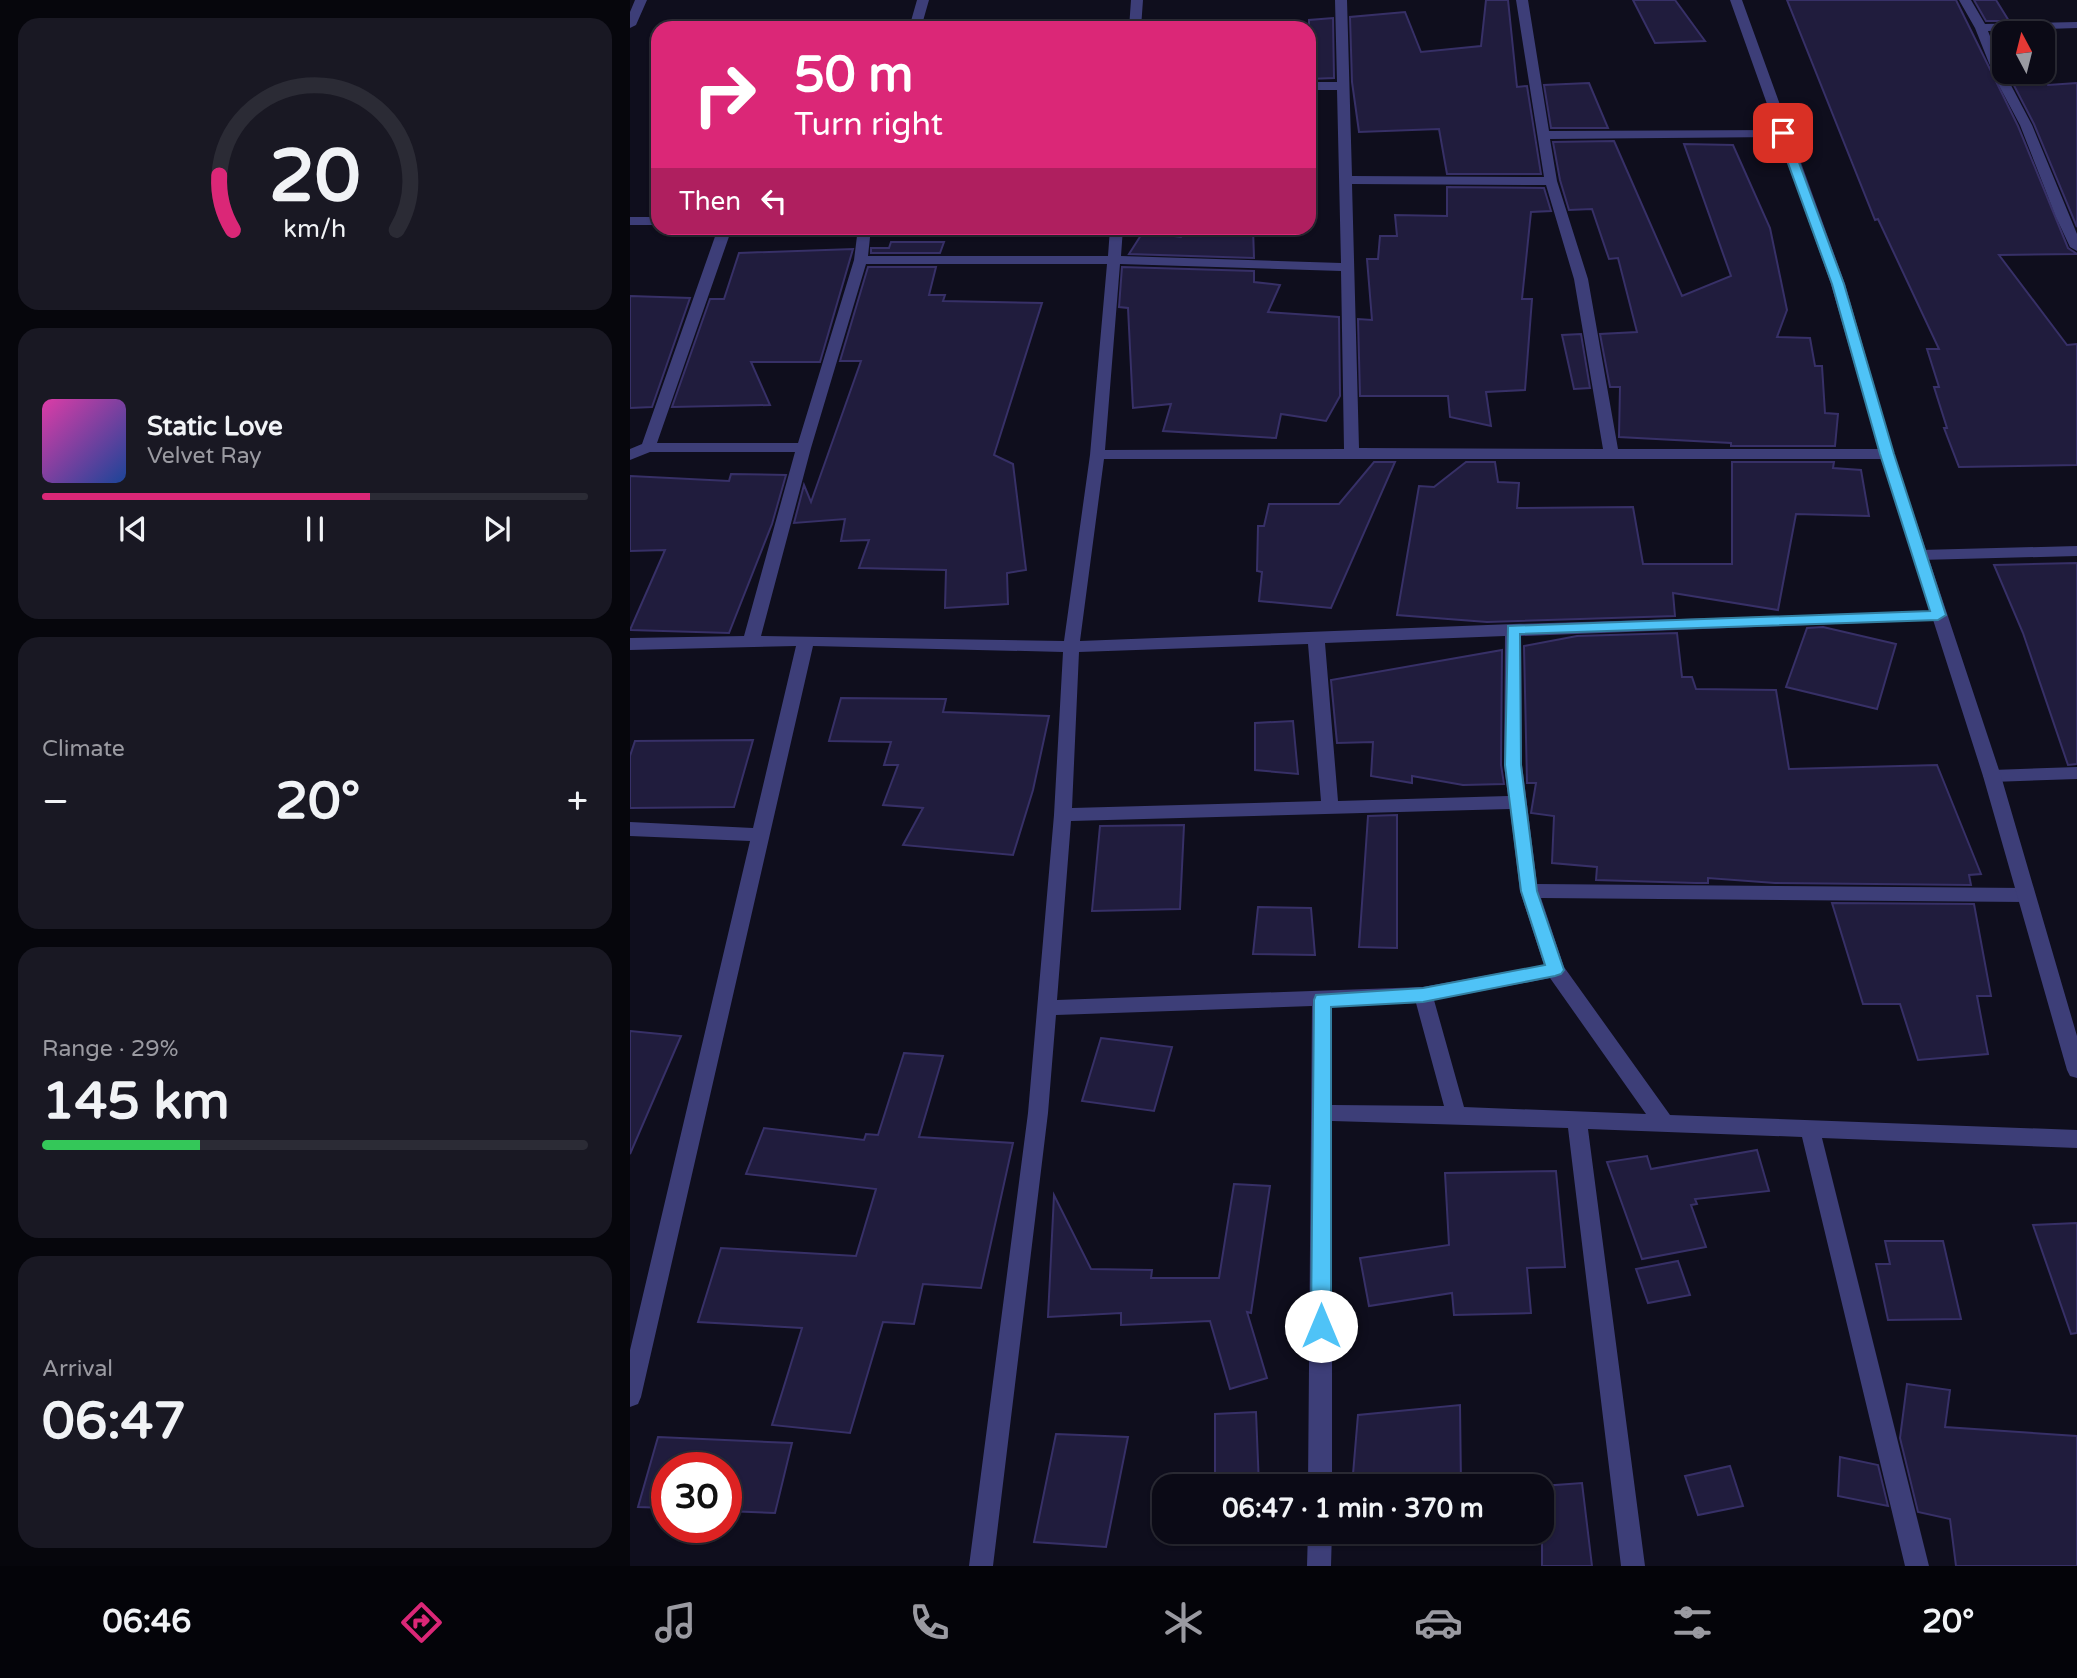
<!DOCTYPE html>
<meta charset="utf-8">
<style>
body{margin:0;font-family:"Varela Round",sans-serif;background:#191823;color:#f1f3f6;height:100vh;display:flex;flex-direction:column;font-size:26px;white-space:nowrap}
*{box-sizing:border-box;margin:0}
p{font-size:23px;color:#9a9aa1}
.icon{flex:none;width:38px;height:38px;fill:none;stroke:currentColor;stroke-width:2;stroke-linecap:round;stroke-linejoin:round}
.map{position:relative;flex:1;overflow:hidden}
.panel{display:flex;flex-direction:column;gap:18px;padding:18px;background:#06060c;width:630px}
.panel>*{flex:none}
.banner{position:absolute;left:21px;top:21px;width:665px;height:214px;border-radius:21px;box-shadow:0 2px 5px #0004,0 0 0 2px #2b2b35;background:#db2777;color:#fff;overflow:hidden}
.needle{width:46px;rotate:353deg}
.tools{position:absolute;left:1362px;top:21px;display:grid;gap:14px}
.tools a{display:grid;place-items:center;width:63px;height:63px;border-radius:14px;background:#0b0a16;box-shadow:0 2px 5px #0004,0 0 0 2px #2b2b35;font-size:35px}
.speed{position:absolute;left:21px;top:1452px;display:flex;gap:14px;font-size:35px;font-weight:700;text-align:center}
.speed>*{display:grid;place-content:center;width:91px;height:91px;border-radius:50%;background:#0b0a16;box-shadow:0 2px 5px #0004,0 0 0 2px #2b2b35;line-height:1}
.speed .limit{border:10px solid #d22;background:#fff;color:#111}
.pin{position:absolute;display:grid;place-items:center;width:60px;height:60px;color:#fff;margin:-30px;border-radius:14px;box-shadow:0 4px 10px #0006}
.me{position:absolute;width:77px;margin:-38px;rotate:0deg;stroke-linejoin:round;filter:drop-shadow(0 0 5px #0008)}
.turn{display:flex;align-items:center;gap:24px;height:147px;padding:0 28px;font-size:32px}
.turn .icon{width:91px;height:91px;stroke-width:2.5}
.turn b{display:block;font-size:49px;line-height:60px}
.then{display:flex;align-items:center;height:66px;padding:0 28px;background:#0003;gap:14px;font-size:26px}
.big{font-size:52px;font-weight:800;line-height:1.1}
.panel .tile{flex:1;display:flex;flex-direction:column;justify-content:center;gap:10px;min-width:0;padding:0 24px;border-radius:21px;background:#191823}
.panel .dial{align-items:center;gap:0}
.dial svg{height:182px;overflow:visible;fill:none;stroke:#2b2b35;stroke-width:7;stroke-linecap:round;text-anchor:middle}
.dial text{fill:#f1f3f6;stroke:none}
.song{display:flex;align-items:center;gap:21px}
.cover{width:84px;height:84px;border-radius:10px;background:linear-gradient(135deg,hsl(320 70% 55%),hsl(220 70% 35%))}
.played{height:7px;border-radius:4px;background:linear-gradient(90deg,#db2777 60%,#2b2b35 60%)}
.keys{display:flex;justify-content:space-around;direction:ltr}
.heat{display:flex;justify-content:space-between;align-items:center;font-size:38px;direction:ltr}
.charge{height:10px;border-radius:5px;background:linear-gradient(90deg,#34c759 29%,#2b2b35 0)}
.trip{position:absolute;left:522px;top:1474px;width:402px;height:70px;border-radius:21px;background:#0b0a16;box-shadow:0 2px 5px #0004,0 0 0 2px #2b2b35;font-weight:800;line-height:70px;text-align:center}
.tabs{display:flex;height:112px;justify-content:space-around;align-items:center;background:#040409;color:#9a9aa1}
.tabs .icon{width:49px;height:49px}
.tabs .current{color:#db2777}
.tabs b{font-size:32px;color:#f1f3f6}
main{display:flex;flex:1;min-height:0}
.map>svg:first-child{display:block}
.building{fill:#201c3d;stroke:#373067;stroke-width:2}
.lines{fill:none;stroke-linecap:round;stroke-linejoin:round}
.minor{fill:#3d3e78;fill-rule:evenodd}
.tertiary{fill:#3d3e78;fill-rule:evenodd}
.route{fill:#4fc3f7;stroke:#337fa1;stroke-width:2}
</style>
<main>
<section class="panel">
<div class="tile dial"><svg viewBox="0 0 100 80">
<path d="M14 69A42 42 0 1 1 86 69"/>
<path d="M14 69A42 42 0 0 1 8 45" stroke="#db2777"/>
<text x="50" y="56" font-size="32" font-weight="700">20</text>
<text x="50" y="72" font-size="11">km/h</text>
</svg></div>
<div class="tile">
<div class="song"><i class="cover"></i><div><b>Static Love</b><p>Velvet Ray</p></div></div>
<div class="played"></div>
<div class="keys"><svg class="icon" aria-label="previous" viewBox="0 0 24 24"><path d="M18 5L8 12l10 7zM5 5v14"/></svg><svg class="icon" aria-label="pause" viewBox="0 0 24 24"><path d="M8 5v14M16 5v14"/></svg><svg class="icon" aria-label="next" viewBox="0 0 24 24"><path d="M6 5l10 7-10 7zM19 5v14"/></svg></div>
</div>
<div class="tile"><p>Climate</p>
<div class="heat"><a>−</a><b class="big">20°</b><a>+</a></div>
</div>
<div class="tile"><p>Range · 29%</p><b class="big">145 km</b><div class="charge"></div></div>
<div class="tile"><p>Arrival</p><b class="big">06:47</b></div>
</section>
<div class="map">
<svg width="1447" height="1566" viewBox="0 0 1447 1566">
<rect width="100%" height="100%" fill="#0f0e1d"/>
<!-- building -->
<path class="building" d="M 856,0 L 878,0 L 887,87 L 897,86 L 911,174 L 817,174 L 809,129 L 729,132 L 722,82 L 720,17 L 775,12 L 791,52 L 851,46 Z
M 1003,0 L 1045,0 L 1075,41 L 1025,43 Z
M 1157,0 L 1326,0 L 1388,126 L 1438,248 L 1447,254 L 1369,255 L 1437,345 L 1447,344 L 1447,465 L 1329,467 L 1314,428 L 1317,428 L 1304,387 L 1309,387 L 1297,349 L 1309,349 L 1248,219 L 1245,220 Z
M 1344,0 L 1366,0 L 1379,21 L 1356,21 Z
M 703,18 L 704,78 L 679,79 L 679,20 Z
M 1377,72 L 1410,72 L 1418,85 L 1447,83 L 1447,227 L 1404,124 Z
M 959,83 L 978,128 L 921,128 L 914,85 Z
M 984,141 L 1052,296 L 1101,276 L 1054,144 L 1103,145 L 1140,228 L 1157,310 L 1147,337 L 1180,338 L 1185,366 L 1192,366 L 1195,413 L 1208,414 L 1205,446 L 1101,446 L 1101,443 L 989,437 L 990,387 L 980,387 L 970,334 L 1007,332 L 988,258 L 979,259 L 962,209 L 939,210 L 930,180 L 923,142 Z
M 817,187 L 914,188 L 921,211 L 901,212 L 892,299 L 902,299 L 895,390 L 856,392 L 861,426 L 820,417 L 818,396 L 730,396 L 728,319 L 742,320 L 737,259 L 748,259 L 750,236 L 767,236 L 765,215 L 817,216 Z
M 557,228 L 623,228 L 624,258 L 499,254 L 513,232 L 551,237 Z
M 261,242 L 314,242 L 310,253 L 241,253 L 241,248 L 259,248 Z
M 223,249 L 190,362 L 121,362 L 140,405 L 42,407 L 80,299 L 94,299 L 109,253 Z
M 238,267 L 306,267 L 299,295 L 315,295 L 313,301 L 412,303 L 364,455 L 383,464 L 396,570 L 377,573 L 378,604 L 315,608 L 316,570 L 229,568 L 239,540 L 211,541 L 215,519 L 164,523 L 174,485 L 181,502 L 231,361 L 210,361 Z
M 492,267 L 624,271 L 624,282 L 650,285 L 638,312 L 709,317 L 710,396 L 696,421 L 651,414 L 646,438 L 533,431 L 541,404 L 503,408 L 498,308 L 489,307 Z
M 0,296 L 60,298 L 22,407 L 0,408 Z
M 951,334 L 960,388 L 944,389 L 932,335 Z
M 744,462 L 765,462 L 701,608 L 629,601 L 632,572 L 627,571 L 628,526 L 634,526 L 639,504 L 709,504 Z
M 836,462 L 865,462 L 868,482 L 889,483 L 887,508 L 1003,507 L 1013,564 L 1102,564 L 1102,462 L 1204,462 L 1203,468 L 1231,470 L 1239,516 L 1166,514 L 1148,610 L 1043,593 L 1045,616 L 857,622 L 767,615 L 789,486 L 804,487 Z
M 101,474 L 156,475 L 142,524 L 99,633 L 0,630 L 35,550 L 0,551 L 0,476 L 99,481 Z
M 1447,563 L 1447,764 L 1438,765 L 1393,633 L 1364,565 Z
M 1193,627 L 1266,644 L 1247,709 L 1156,687 L 1177,628 Z
M 1047,633 L 1052,677 L 1062,677 L 1066,689 L 1146,690 L 1159,769 L 1307,765 L 1351,874 L 1339,875 L 1341,885 L 1145,883 L 1078,878 L 1078,883 L 1066,883 L 966,880 L 967,867 L 922,863 L 924,816 L 901,813 L 906,783 L 897,783 L 894,646 L 947,636 Z
M 872,650 L 871,765 L 874,784 L 833,785 L 782,776 L 782,783 L 741,776 L 743,742 L 707,743 L 701,680 Z
M 211,698 L 316,699 L 313,712 L 419,716 L 403,790 L 383,855 L 273,845 L 293,808 L 253,805 L 268,765 L 254,765 L 261,742 L 199,741 Z
M 663,721 L 668,774 L 625,770 L 625,723 Z
M 123,740 L 104,807 L 0,808 L 0,756 L 5,741 Z
M 767,815 L 767,948 L 729,947 L 738,816 Z
M 554,825 L 550,909 L 462,911 L 470,826 Z
M 1202,903 L 1344,904 L 1361,996 L 1347,996 L 1358,1054 L 1288,1060 L 1270,1004 L 1233,1004 Z
M 628,907 L 681,908 L 685,955 L 623,954 Z
M 0,1031 L 51,1036 L 0,1154 Z
M 471,1038 L 542,1047 L 524,1111 L 452,1101 Z
M 274,1053 L 313,1056 L 289,1137 L 383,1143 L 351,1288 L 293,1284 L 284,1324 L 253,1322 L 220,1433 L 142,1425 L 172,1328 L 68,1322 L 91,1248 L 226,1256 L 246,1189 L 116,1174 L 134,1128 L 234,1140 L 236,1134 L 248,1135 Z
M 1127,1150 L 1139,1191 L 1065,1199 L 1067,1204 L 1061,1205 L 1076,1247 L 1012,1259 L 977,1162 L 1017,1156 L 1021,1169 Z
M 926,1171 L 935,1267 L 897,1268 L 901,1313 L 824,1315 L 822,1293 L 739,1306 L 730,1258 L 819,1245 L 815,1173 Z
M 604,1184 L 640,1186 L 621,1313 L 617,1312 L 637,1378 L 600,1389 L 580,1321 L 491,1325 L 491,1313 L 418,1317 L 424,1195 L 461,1269 L 522,1270 L 521,1278 L 589,1278 Z
M 1447,1223 L 1447,1333 L 1441,1334 L 1403,1225 Z
M 1255,1241 L 1313,1241 L 1331,1319 L 1258,1320 L 1246,1264 L 1260,1264 Z
M 1048,1261 L 1060,1295 L 1018,1303 L 1006,1269 Z
M 1277,1384 L 1320,1390 L 1315,1427 L 1447,1436 L 1447,1566 L 1326,1566 L 1320,1519 L 1288,1512 L 1270,1438 Z
M 830,1405 L 831,1486 L 722,1486 L 728,1415 Z
M 626,1412 L 629,1486 L 585,1486 L 585,1414 Z
M 426,1434 L 498,1437 L 476,1547 L 404,1542 Z
M 28,1437 L 162,1443 L 145,1513 L 96,1511 L 96,1468 L 37,1468 L 37,1508 L 8,1507 Z
M 1210,1457 L 1248,1465 L 1258,1506 L 1208,1496 Z
M 1100,1466 L 1113,1506 L 1068,1515 L 1055,1476 Z
M 952,1483 L 962,1566 L 912,1566 L 912,1486 Z
M 719,1531 L 766,1531 L 766,1544 L 718,1542 Z"/>
<g class="lines">
<!-- minor -->
<path class="minor" d="M 5,0 L 17,0 L 6,25 L 0,28 L 0,12 Z
M 287,0 L 299,0 L 291,28 L 279,28 Z
M 501,0 L 513,0 L 511,28 L 499,28 Z
M 705,0 L 717,0 L 722,176 L 914,177 L 886,0 L 898,0 L 919,131 L 1157,130 L 1159,133 L 1153,137 L 920,139 L 927,181 L 958,279 L 988,449 L 1257,449 L 1264,454 L 1257,459 L 474,459 L 450,641 L 883,624 L 1314,611 L 1316,615 L 1314,619 L 1308,620 L 891,636 L 892,765 L 907,884 L 1396,888 L 1403,890 L 1405,895 L 1403,900 L 1396,902 L 911,898 L 934,967 L 1040,1115 L 1447,1130 L 1447,1148 L 1192,1138 L 1299,1566 L 1275,1566 L 1172,1137 L 958,1129 L 1015,1566 L 991,1566 L 938,1128 L 702,1121 L 702,1486 L 678,1486 L 682,1006 L 426,1015 L 418,1113 L 363,1566 L 339,1566 L 398,1113 L 424,815 L 433,652 L 183,646 L 11,1397 L 8,1404 L 0,1407 L 0,1350 L 120,841 L 0,836 L 0,822 L 123,828 L 166,646 L 0,650 L 0,638 L 114,636 L 165,452 L 20,452 L 0,460 L 0,449 L 12,444 L 88,228 L 102,228 L 27,443 L 168,443 L 224,260 L 228,228 L 241,228 L 238,256 L 478,256 L 480,228 L 493,228 L 491,256 L 711,263 L 707,90 L 679,90 L 679,82 L 707,82 ZM 722,184 L 916,185 L 944,279 L 973,449 L 729,448 ZM 236,264 L 477,264 L 460,455 L 434,641 L 131,636 L 181,448 ZM 490,264 L 711,271 L 714,449 L 475,450 ZM 875,636 L 874,765 L 878,796 L 708,801 L 695,643 ZM 678,644 L 691,801 L 442,808 L 449,652 ZM 880,809 L 890,891 L 914,965 L 793,987 L 427,1000 L 441,821 ZM 920,978 L 1016,1114 L 834,1107 L 804,1000 ZM 786,1003 L 814,1106 L 702,1105 L 702,1006 Z
M 1329,0 L 1341,0 L 1355,24 L 1447,22 L 1447,28 L 1358,31 L 1374,72 L 1402,125 L 1447,234 L 1447,251 L 1440,247 L 1426,217 L 1390,125 L 1365,78 L 1345,28 Z
M 0,217 L 28,217 L 28,225 L 0,225 Z
M 1447,546 L 1447,556 L 1290,560 L 1282,555 L 1290,550 Z
M 1447,767 L 1447,779 L 1362,782 L 1356,780 L 1353,776 L 1356,772 L 1362,770 Z
M 678,1531 L 702,1531 L 701,1566 L 677,1566 Z"/>
<!-- tertiary -->
<path class="tertiary" d="M 1100,0 L 1112,0 L 1215,284 L 1264,454 L 1371,776 L 1447,1036 L 1447,1078 L 1440,1076 L 1437,1070 L 1353,776 L 1250,454 L 1201,284 Z"/>
</g>
<!-- route -->
<path class="route" d="M 1153,130 L 1158,133 L 1214,284 L 1264,454 L 1316,615 L 1308,620 L 890,634 L 891,765 L 907,891 L 934,970 L 931,974 L 925,976 L 793,1002 L 701,1007 L 701,1326 L 698,1332 L 691,1335 L 684,1332 L 681,1326 L 684,1000 L 686,995 L 793,988 L 915,965 L 891,891 L 875,765 L 878,626 L 1300,611 L 1250,454 L 1202,284 L 1147,133 Z"/>
</svg>
<div class="tools">
<a><svg class="needle" viewBox="-14 -14 28 28"><path d="M0-13l5 13h-10z" fill="#e53935"/><path d="M0 13l5-13h-10z" fill="#9a9aa1"/></svg></a>
</div>
<div class="speed"><div class="limit">30</div></div>
<div class="pin" style="left:1153px;top:133px;background:#d93025"><svg class="icon" aria-label="arrive" viewBox="0 0 24 24"><path d="M6 21V4h12l-3 4 3 4H6"/></svg></div>
<svg class="me" style="left:691px;top:1326px" viewBox="-20 -20 40 40"><circle r="19" fill="#fff"/><path d="M0-13L10 11 0 6-10 11z" fill="#4fc3f7"/></svg>
<div class="trip">06:47 · 1 min · 370 m</div>
<div class="banner">
<div class="turn"><svg class="icon" aria-label="right" viewBox="0 0 24 24"><path d="M7 20v-9h11M14 6l5 5-5 5"/></svg><div><b>50 m</b>Turn right</div></div>
<div class="then">Then<svg class="icon" aria-label="left" viewBox="0 0 24 24"><path d="M17 20v-9H6M10 6l-5 5 5 5"/></svg></div>
</div>
</div>
</main>
<nav class="tabs">
<b>06:46</b>
<svg class="icon current" aria-label="directions" viewBox="0 0 24 24"><path d="M12 3l9 9-9 9-9-9zM9 14v-3h6M13 9l2 2-2 2"/></svg>
<svg class="icon" aria-label="music" viewBox="0 0 24 24"><path d="M9 18V5l10-2v13"/><circle cx="6" cy="18" r="3"/><circle cx="16" cy="16" r="3"/></svg>
<svg class="icon" aria-label="phone" viewBox="0 0 24 24"><path d="M5 4h4l2 5-3 2q2 4 5 5l2-3 5 2v4C11 20 4 13 5 4z"/></svg>
<svg class="icon" aria-label="climate" viewBox="0 0 24 24"><path d="M12 3v18M4 7l16 10M4 17L20 7"/></svg>
<svg class="icon" aria-label="car" viewBox="0 0 24 24"><path d="M5 17H2v-5l4-1 3-4h7l3 4 3 1v5h-3M9 17h6M6 11h13"/><circle cx="7" cy="17" r="2"/><circle cx="17" cy="17" r="2"/></svg>
<svg class="icon" aria-label="filters" viewBox="0 0 24 24"><path d="M4 7h16M4 17h16"/><circle cx="9" cy="7" r="2"/><circle cx="15" cy="17" r="2"/></svg>
<b>20°</b>
</nav>
